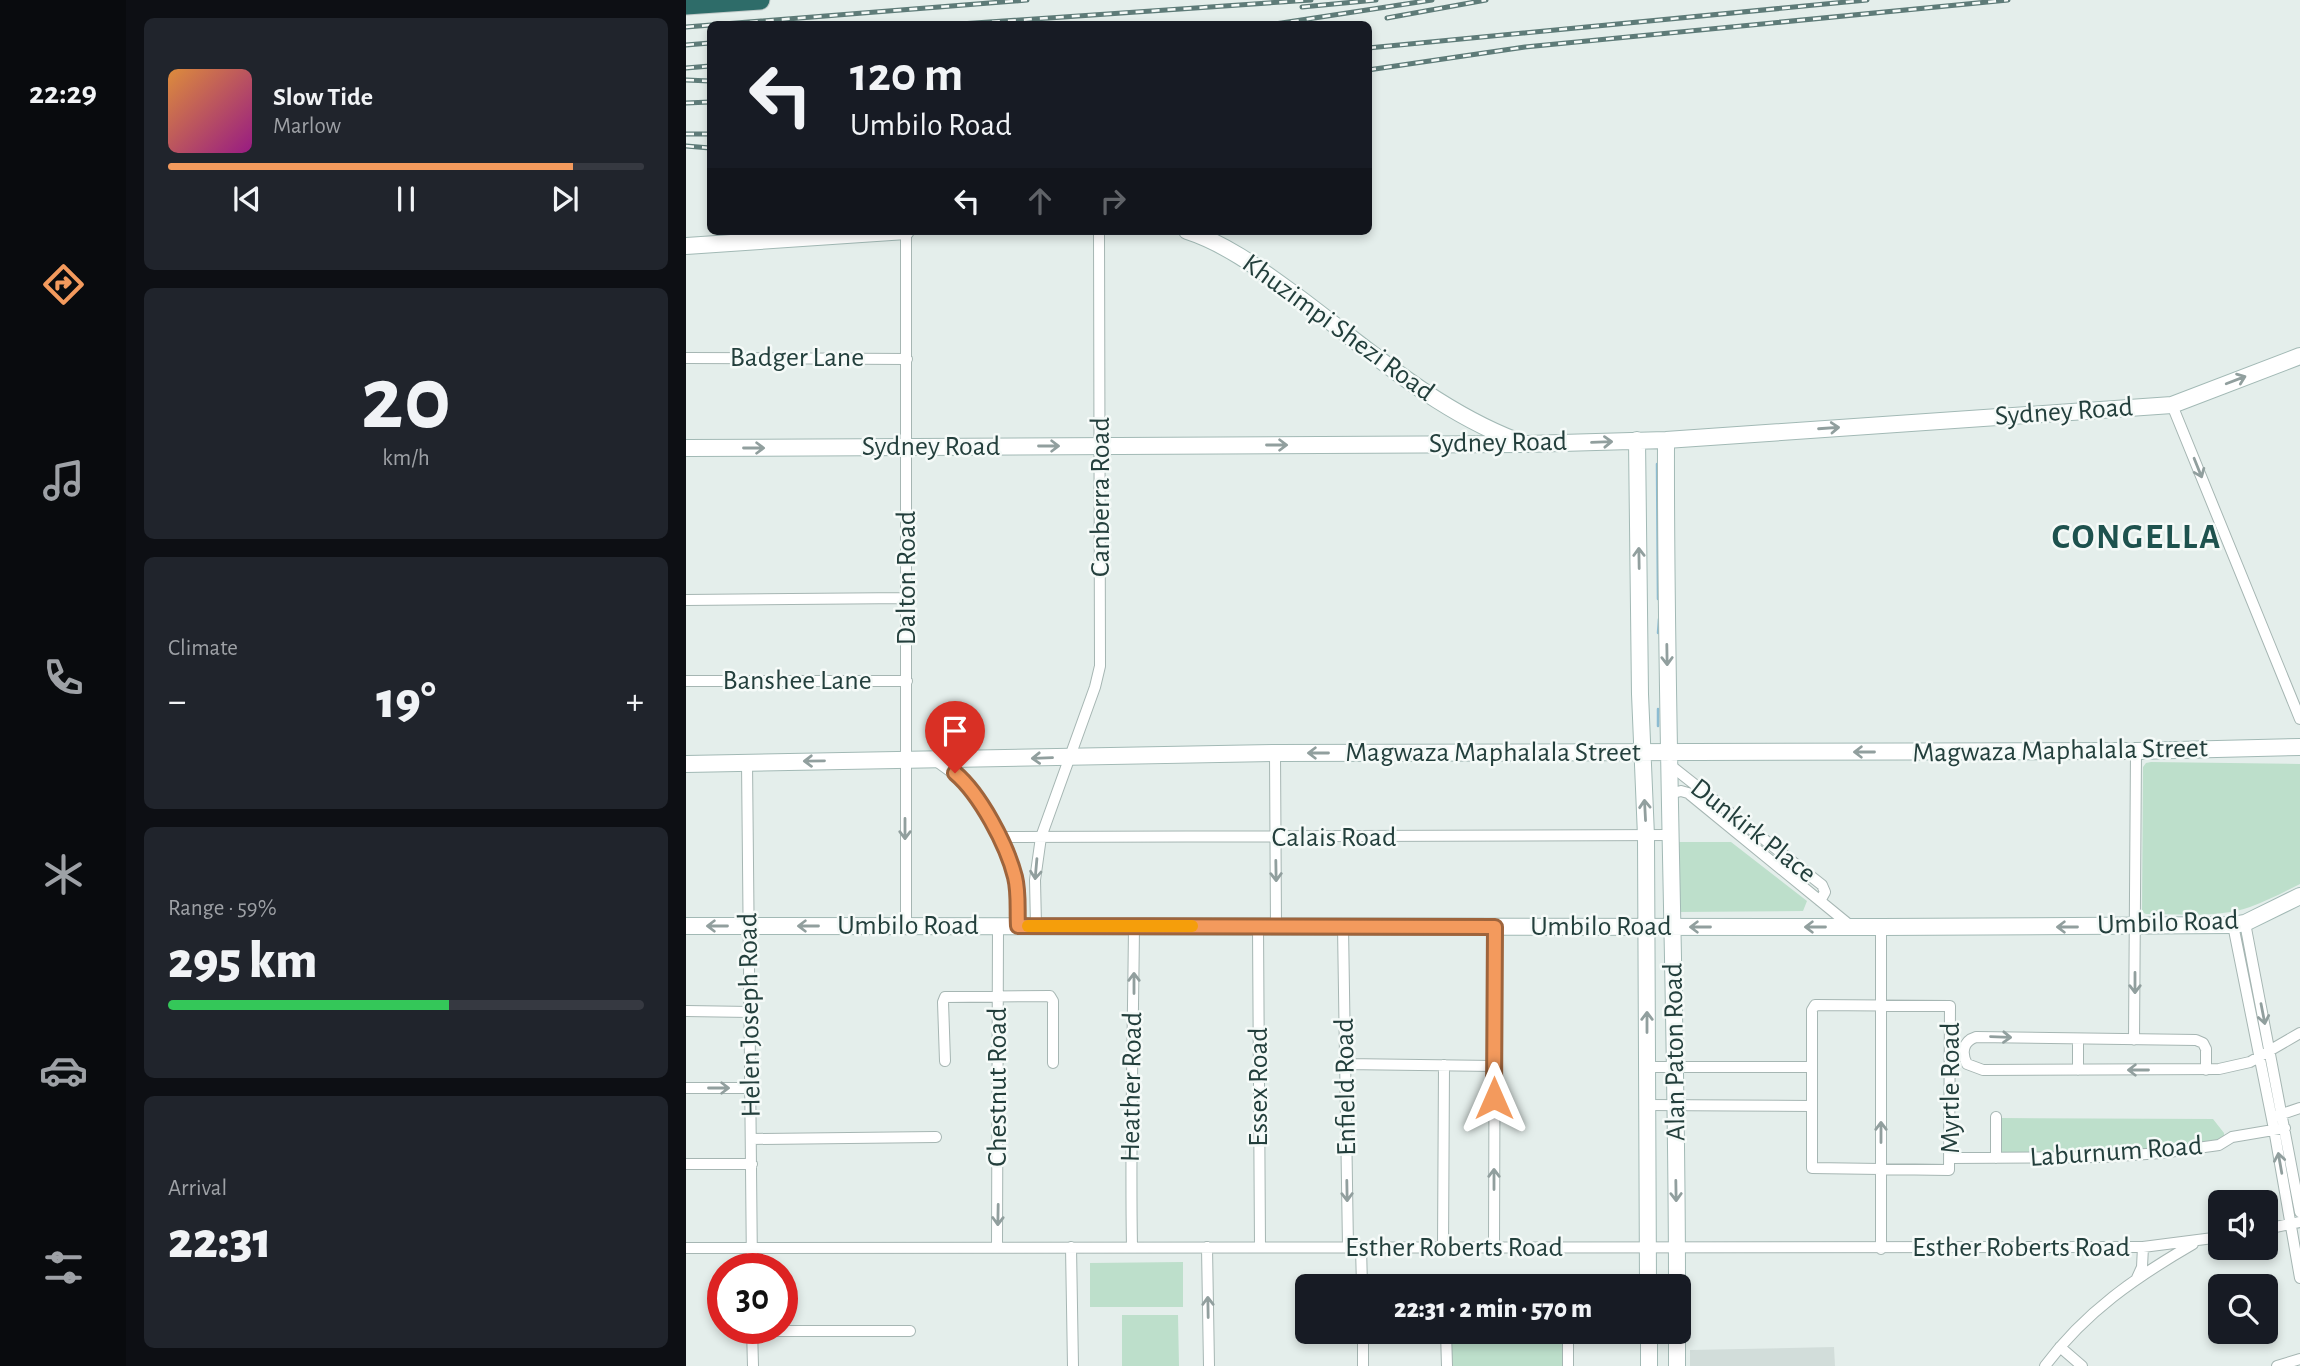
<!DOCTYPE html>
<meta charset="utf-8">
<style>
body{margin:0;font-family:"Alegreya Sans",sans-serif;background:#20242c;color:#f1f3f6;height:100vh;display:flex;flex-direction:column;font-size:26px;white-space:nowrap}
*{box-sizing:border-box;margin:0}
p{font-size:23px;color:#9ea1a6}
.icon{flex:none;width:38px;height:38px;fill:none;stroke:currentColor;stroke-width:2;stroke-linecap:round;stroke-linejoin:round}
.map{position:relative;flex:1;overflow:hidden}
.side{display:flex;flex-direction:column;gap:18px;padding:18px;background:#0d0f14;width:560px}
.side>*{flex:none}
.banner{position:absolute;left:21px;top:21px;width:665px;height:214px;border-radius:10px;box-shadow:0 4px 10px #0003;background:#171b24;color:#f1f3f6;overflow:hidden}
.controls{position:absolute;left:1522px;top:1190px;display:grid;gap:14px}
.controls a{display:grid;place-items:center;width:70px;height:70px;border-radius:10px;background:#171b24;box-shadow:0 4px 10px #0003;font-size:35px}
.speed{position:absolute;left:21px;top:1253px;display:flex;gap:14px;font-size:35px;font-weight:700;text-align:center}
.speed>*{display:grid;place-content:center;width:91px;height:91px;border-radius:50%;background:#171b24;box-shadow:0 4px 10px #0003;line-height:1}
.speed .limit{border:10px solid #d22;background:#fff;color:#111}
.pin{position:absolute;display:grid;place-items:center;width:60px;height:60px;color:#fff;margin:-72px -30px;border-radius:50% 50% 50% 0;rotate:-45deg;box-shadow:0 0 7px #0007}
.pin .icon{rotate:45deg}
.me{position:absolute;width:77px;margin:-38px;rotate:0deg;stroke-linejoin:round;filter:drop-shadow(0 0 5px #0008)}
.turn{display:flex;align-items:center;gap:24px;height:147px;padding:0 28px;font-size:32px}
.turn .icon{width:91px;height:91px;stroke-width:2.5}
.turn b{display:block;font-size:49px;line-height:60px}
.lanes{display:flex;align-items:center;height:66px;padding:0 28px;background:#0003;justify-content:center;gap:35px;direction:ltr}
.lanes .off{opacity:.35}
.big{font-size:52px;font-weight:800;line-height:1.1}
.side .tile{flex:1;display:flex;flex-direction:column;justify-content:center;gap:10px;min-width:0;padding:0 24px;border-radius:10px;background:#20242c}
.side .dial{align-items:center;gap:0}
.dial b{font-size:91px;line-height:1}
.song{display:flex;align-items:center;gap:21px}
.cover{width:84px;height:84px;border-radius:10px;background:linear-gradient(135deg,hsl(30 70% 55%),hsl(310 70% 35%))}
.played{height:7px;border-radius:4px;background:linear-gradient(90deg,#f39a5d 85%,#363941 85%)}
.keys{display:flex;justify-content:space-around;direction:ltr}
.heat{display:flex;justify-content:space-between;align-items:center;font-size:38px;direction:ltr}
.charge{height:10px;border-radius:5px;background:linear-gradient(90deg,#34c759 59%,#363941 0)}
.trip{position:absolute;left:609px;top:1274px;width:396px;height:70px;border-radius:10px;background:#171b24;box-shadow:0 4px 10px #0003;font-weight:800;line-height:70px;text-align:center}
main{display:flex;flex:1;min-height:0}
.menu{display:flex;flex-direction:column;width:126px;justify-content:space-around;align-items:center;background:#090b0e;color:#9ea1a6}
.menu .icon{width:49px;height:49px}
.menu .current{color:#f39a5d}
.menu b{font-size:32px;color:#f1f3f6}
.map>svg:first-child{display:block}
.built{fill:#d2ddda}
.green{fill:#bddfcb}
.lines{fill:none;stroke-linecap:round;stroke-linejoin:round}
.stream{stroke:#8cbcd2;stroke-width:2.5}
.street-casing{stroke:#a6b6b3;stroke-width:12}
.secondary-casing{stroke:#a2b9b5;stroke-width:18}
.highway-casing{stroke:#c1c9c8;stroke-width:21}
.street{stroke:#fff;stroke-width:10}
.secondary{stroke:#fff;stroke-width:16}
.highway{stroke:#2e6c69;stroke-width:19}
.rail-casing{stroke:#5e7b78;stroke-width:5}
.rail{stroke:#f5faf8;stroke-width:2.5;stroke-dasharray:8;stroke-linecap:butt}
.oneway{stroke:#919f9e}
.route-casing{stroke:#9e643c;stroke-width:18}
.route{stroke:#f39a5d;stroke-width:12}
.slow{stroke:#f59e0b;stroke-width:12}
.labels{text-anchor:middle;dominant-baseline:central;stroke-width:5;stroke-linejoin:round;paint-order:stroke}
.street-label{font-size:28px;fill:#233f3c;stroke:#f5faf8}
.district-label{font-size:35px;font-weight:bold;letter-spacing:2px;fill:#1e524e;stroke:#f5faf8}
</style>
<main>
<nav class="menu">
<b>22:29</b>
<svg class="icon current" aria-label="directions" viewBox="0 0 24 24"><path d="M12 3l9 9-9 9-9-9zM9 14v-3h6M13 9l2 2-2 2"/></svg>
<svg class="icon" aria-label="music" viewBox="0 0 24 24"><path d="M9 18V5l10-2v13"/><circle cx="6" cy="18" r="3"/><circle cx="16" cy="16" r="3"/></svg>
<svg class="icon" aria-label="phone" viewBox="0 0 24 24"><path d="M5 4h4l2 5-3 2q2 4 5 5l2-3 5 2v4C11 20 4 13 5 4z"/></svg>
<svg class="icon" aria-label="climate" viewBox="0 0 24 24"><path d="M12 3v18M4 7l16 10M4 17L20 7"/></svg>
<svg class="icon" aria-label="car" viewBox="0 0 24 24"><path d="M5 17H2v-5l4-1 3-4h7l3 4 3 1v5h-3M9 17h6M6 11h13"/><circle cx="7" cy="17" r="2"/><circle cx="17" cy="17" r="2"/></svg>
<svg class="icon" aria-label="filters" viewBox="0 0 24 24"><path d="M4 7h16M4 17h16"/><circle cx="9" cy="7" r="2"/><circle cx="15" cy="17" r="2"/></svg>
</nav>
<section class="side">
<div class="tile">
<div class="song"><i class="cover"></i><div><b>Slow Tide</b><p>Marlow</p></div></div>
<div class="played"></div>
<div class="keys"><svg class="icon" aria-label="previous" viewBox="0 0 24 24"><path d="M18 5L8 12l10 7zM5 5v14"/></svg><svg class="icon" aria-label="pause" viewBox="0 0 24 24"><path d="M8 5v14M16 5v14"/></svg><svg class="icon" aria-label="next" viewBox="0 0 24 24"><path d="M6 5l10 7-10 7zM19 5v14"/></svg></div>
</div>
<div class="tile dial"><b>20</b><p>km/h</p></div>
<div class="tile"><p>Climate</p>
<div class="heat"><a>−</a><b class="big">19°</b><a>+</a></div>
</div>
<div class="tile"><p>Range · 59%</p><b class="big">295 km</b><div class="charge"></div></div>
<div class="tile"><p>Arrival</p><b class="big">22:31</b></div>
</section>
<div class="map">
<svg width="1614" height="1366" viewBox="0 0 1614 1366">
<rect width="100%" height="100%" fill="#e4eeeb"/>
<!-- built -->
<path class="built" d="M 1148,1347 L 1149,1366 L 1004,1366 L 1004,1350 Z"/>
<!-- green -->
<path class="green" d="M 1465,762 L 1614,764 L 1614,884 C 1598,892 1581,901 1564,907 C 1532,918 1494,914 1460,914 L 1456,912 L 1457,767 L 1460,763 Z
M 991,842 L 1045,842 L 1121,901 L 1117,911 L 991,912 Z
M 1316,1118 L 1527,1119 L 1538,1133 L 1538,1140 L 1476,1150 L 1315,1156 Z
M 497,1262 L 497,1307 L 404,1307 L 404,1263 Z
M 436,1315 L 492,1315 L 493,1366 L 436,1366 Z
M 877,1337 L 877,1366 L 765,1366 L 764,1338 Z"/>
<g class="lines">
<!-- stream -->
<path class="stream" d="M 971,464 L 972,599
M 972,633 L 973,619
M 972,709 L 972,726"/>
<!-- street casing -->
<g class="street-casing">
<path id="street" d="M 0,358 L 221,359
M 1486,405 L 1614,719
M 0,600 L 222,598
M 0,681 L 221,681
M 589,753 L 590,926
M 250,761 L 283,785 L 303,817 L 330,879 L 332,926
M 61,762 L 66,1269
M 984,765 L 1136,885 L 1139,892 L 1134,901
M 983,794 L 995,791 L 1002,793 L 1166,927
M 312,837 L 984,835
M 1559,923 L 1614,1212
M 1547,925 L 1588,1129 L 1614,1278
M 220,926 L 220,231
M 350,926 L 349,880 L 355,837 L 409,687 L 414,666 L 413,231
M 572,926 L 574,1247
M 657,927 L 662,1247
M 1129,1005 L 1264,1006 L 1263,1170 L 1126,1168 L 1126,1010 Z
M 0,1011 L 64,1012
M 1392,1039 L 1392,1070
M 1448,1040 L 1450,751
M 259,1061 L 257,1002 L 259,997 L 364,996 L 367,1001 L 367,1063
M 659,1064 L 808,1066
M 961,1067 L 1125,1067
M 1520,1070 L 1520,1049 L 1517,1043 L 1510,1040 L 1290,1037 C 1277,1041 1275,1053 1281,1064 L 1297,1070 L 1533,1069 L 1564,1062 L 1614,1033
M 0,1088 L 66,1088
M 961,1105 L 1125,1106
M 1590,1116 L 1614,1108
M 1310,1117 L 1310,1158
M 66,1139 L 250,1137
M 1265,1158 L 1417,1157 L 1475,1153 L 1533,1145 L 1546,1137 L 1599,1128
M 0,1164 L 66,1164
M 1580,1229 L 1614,1222
M 385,1247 L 387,1366
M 446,1247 C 444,1140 447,1033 448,926
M 521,1247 L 523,1366
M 675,1247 L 676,1286
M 0,1248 L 1457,1247 L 1535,1237
M 311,1248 L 312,926
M 757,1248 L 758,1065
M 808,1248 L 809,927
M 1195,1249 L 1195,927
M 1451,1278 L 1456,1267 L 1457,1247
M 66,1328 L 67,1366
M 66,1331 L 224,1331
M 677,1332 L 677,1366
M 760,1332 L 761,1366
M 677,1333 L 963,1334
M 882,1334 L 882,1366
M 1374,1347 L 1396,1366
M 1359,1366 C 1399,1312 1450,1277 1507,1244
M 1591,1366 L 1614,1359"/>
</g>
<!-- secondary casing -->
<g class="secondary-casing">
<path id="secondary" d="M 501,231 C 544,245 580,274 616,300 C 685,352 750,410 831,441
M 0,246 L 220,231
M 951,440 L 954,694 L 960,836 L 962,1286
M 980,440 C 979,722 991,1004 991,1286
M 0,448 L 840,444 L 980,440 L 1486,405 L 1614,356
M 0,764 L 589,753 L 1450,751 L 1614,747
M 0,926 L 1195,927 L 1547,925 L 1559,923 L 1614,896
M 963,1332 L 963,1366
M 991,1366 L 991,1332"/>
</g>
<!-- highway casing -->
<g class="highway-casing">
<path id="highway" d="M 0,5 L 74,0"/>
</g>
<!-- street -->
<use href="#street" class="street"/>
<!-- secondary -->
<use href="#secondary" class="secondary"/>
<!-- highway -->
<use href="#highway" class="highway"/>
<!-- rail casing -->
<g class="rail-casing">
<path id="rail" d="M 616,7 L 690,0
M 701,18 L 800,0
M 274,24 L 625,0
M 589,24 L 746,0
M 0,27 L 341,0
M 0,45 L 24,43
M 682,48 L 1181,0
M 0,68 L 24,66
M 682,70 L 839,47 L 1322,0
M 0,80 L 24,81
M 0,103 L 24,102
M 0,134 L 24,134
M 0,146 L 24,148"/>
</g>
<!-- rail -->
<use href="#rail" class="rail"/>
</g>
<!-- one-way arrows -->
<defs><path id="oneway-shaft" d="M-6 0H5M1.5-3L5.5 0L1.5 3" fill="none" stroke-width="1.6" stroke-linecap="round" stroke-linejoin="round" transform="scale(1.75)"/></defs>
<g class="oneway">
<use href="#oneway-shaft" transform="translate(1550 380) rotate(-21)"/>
<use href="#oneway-shaft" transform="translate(1143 428) rotate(-4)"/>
<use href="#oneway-shaft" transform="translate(916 442) rotate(-2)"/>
<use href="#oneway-shaft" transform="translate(591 445)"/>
<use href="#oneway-shaft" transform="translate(363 446)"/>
<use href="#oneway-shaft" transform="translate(68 448)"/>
<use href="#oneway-shaft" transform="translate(1512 468) rotate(68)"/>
<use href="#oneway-shaft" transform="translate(953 558) rotate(-91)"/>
<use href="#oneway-shaft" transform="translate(981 655) rotate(89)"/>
<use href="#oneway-shaft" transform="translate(1178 752) rotate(-180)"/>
<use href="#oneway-shaft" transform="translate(632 753) rotate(180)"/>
<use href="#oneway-shaft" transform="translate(356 758) rotate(178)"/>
<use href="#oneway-shaft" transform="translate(128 761) rotate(179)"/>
<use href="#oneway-shaft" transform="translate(959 810) rotate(-93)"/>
<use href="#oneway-shaft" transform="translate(219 829) rotate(90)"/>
<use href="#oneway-shaft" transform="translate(350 869) rotate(95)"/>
<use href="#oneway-shaft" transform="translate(590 871) rotate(89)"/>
<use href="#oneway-shaft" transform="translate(31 926) rotate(180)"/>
<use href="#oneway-shaft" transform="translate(122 926) rotate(-180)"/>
<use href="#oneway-shaft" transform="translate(1014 927) rotate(-180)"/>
<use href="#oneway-shaft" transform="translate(1129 927) rotate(180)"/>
<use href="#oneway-shaft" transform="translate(1381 927) rotate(180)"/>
<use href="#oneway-shaft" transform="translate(448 983) rotate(-90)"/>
<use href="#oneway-shaft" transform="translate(1449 983) rotate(90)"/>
<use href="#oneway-shaft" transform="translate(1577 1014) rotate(79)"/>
<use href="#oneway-shaft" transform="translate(961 1022) rotate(-90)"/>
<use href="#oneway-shaft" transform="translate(1315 1037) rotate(2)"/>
<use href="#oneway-shaft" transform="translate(1452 1070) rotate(-180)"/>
<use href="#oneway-shaft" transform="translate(33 1088)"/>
<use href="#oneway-shaft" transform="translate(1195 1132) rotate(-90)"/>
<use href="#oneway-shaft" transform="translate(1594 1163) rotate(-100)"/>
<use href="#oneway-shaft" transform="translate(808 1179) rotate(-90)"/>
<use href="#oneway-shaft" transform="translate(661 1191) rotate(89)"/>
<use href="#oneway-shaft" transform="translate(990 1191) rotate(89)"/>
<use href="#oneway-shaft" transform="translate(312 1215) rotate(91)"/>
<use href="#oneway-shaft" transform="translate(522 1307) rotate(-91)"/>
</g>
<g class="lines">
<!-- route casing -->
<g class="route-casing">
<path id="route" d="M 269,773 C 294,794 321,845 329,877 C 333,893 331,910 332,926 L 809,927 L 808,1098"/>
</g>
<!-- route -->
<use href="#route" class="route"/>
<!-- slow -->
<path class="slow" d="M 342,926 L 506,926"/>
</g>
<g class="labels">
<!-- street labels -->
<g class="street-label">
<text transform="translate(652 328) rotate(36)">Khuzimpi Shezi Road</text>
<text x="111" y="358">Badger Lane</text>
<text transform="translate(1378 412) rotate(-4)">Sydney Road</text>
<text transform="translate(812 443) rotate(-1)">Sydney Road</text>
<text x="245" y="447">Sydney Road</text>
<text transform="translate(415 497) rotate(-90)">Canberra Road</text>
<text transform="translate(221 578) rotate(-90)">Dalton Road</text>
<text x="111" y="681">Banshee Lane</text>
<text transform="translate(1374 751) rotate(-1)">Magwaza Maphalala Street</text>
<text x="807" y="753">Magwaza Maphalala Street</text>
<text transform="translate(1067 831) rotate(38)">Dunkirk Place</text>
<text x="648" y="838">Calais Road</text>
<text transform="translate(1482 923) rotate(-2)">Umbilo Road</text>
<text x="222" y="926">Umbilo Road</text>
<text x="915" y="927">Umbilo Road</text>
<text transform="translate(64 1015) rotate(-91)">Helen Joseph Road</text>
<text transform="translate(989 1052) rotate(-91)">Alan Paton Road</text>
<text transform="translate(312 1087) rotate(-90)">Chestnut Road</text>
<text transform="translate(446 1087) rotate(-89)">Heather Road</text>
<text transform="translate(573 1087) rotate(-90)">Essex Road</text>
<text transform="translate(660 1087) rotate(-91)">Enfield Road</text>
<text transform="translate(1265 1088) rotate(-90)">Myrtle Road</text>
<text transform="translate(1430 1152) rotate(-4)">Laburnum Road</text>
<text x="768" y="1248">Esther Roberts Road</text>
<text x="1335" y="1248">Esther Roberts Road</text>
</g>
<!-- district labels -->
<g class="district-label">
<text x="1451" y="537">CONGELLA</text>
</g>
</g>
</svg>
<div class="controls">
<a><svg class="icon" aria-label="sound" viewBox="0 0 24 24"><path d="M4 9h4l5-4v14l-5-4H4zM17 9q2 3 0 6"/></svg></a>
<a><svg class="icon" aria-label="search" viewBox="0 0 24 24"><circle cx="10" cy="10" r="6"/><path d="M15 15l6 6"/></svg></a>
</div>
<div class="speed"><div class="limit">30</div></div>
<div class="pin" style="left:269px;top:773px;background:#d93025"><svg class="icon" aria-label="arrive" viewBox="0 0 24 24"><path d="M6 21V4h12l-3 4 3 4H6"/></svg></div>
<svg class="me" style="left:808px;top:1098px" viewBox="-20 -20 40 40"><path d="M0-17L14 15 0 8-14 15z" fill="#f39a5d" stroke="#fff" stroke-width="4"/></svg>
<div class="trip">22:31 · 2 min · 570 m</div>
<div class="banner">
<div class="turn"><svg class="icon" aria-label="left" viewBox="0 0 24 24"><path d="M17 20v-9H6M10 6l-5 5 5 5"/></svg><div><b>120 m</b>Umbilo Road</div></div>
<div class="lanes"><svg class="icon" aria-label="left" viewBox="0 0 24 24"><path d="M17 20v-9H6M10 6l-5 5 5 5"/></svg><svg class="icon off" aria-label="ahead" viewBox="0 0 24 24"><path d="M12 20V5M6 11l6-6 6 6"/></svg><svg class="icon off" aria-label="right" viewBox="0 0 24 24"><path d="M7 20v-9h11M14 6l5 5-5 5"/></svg></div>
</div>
</div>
</main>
